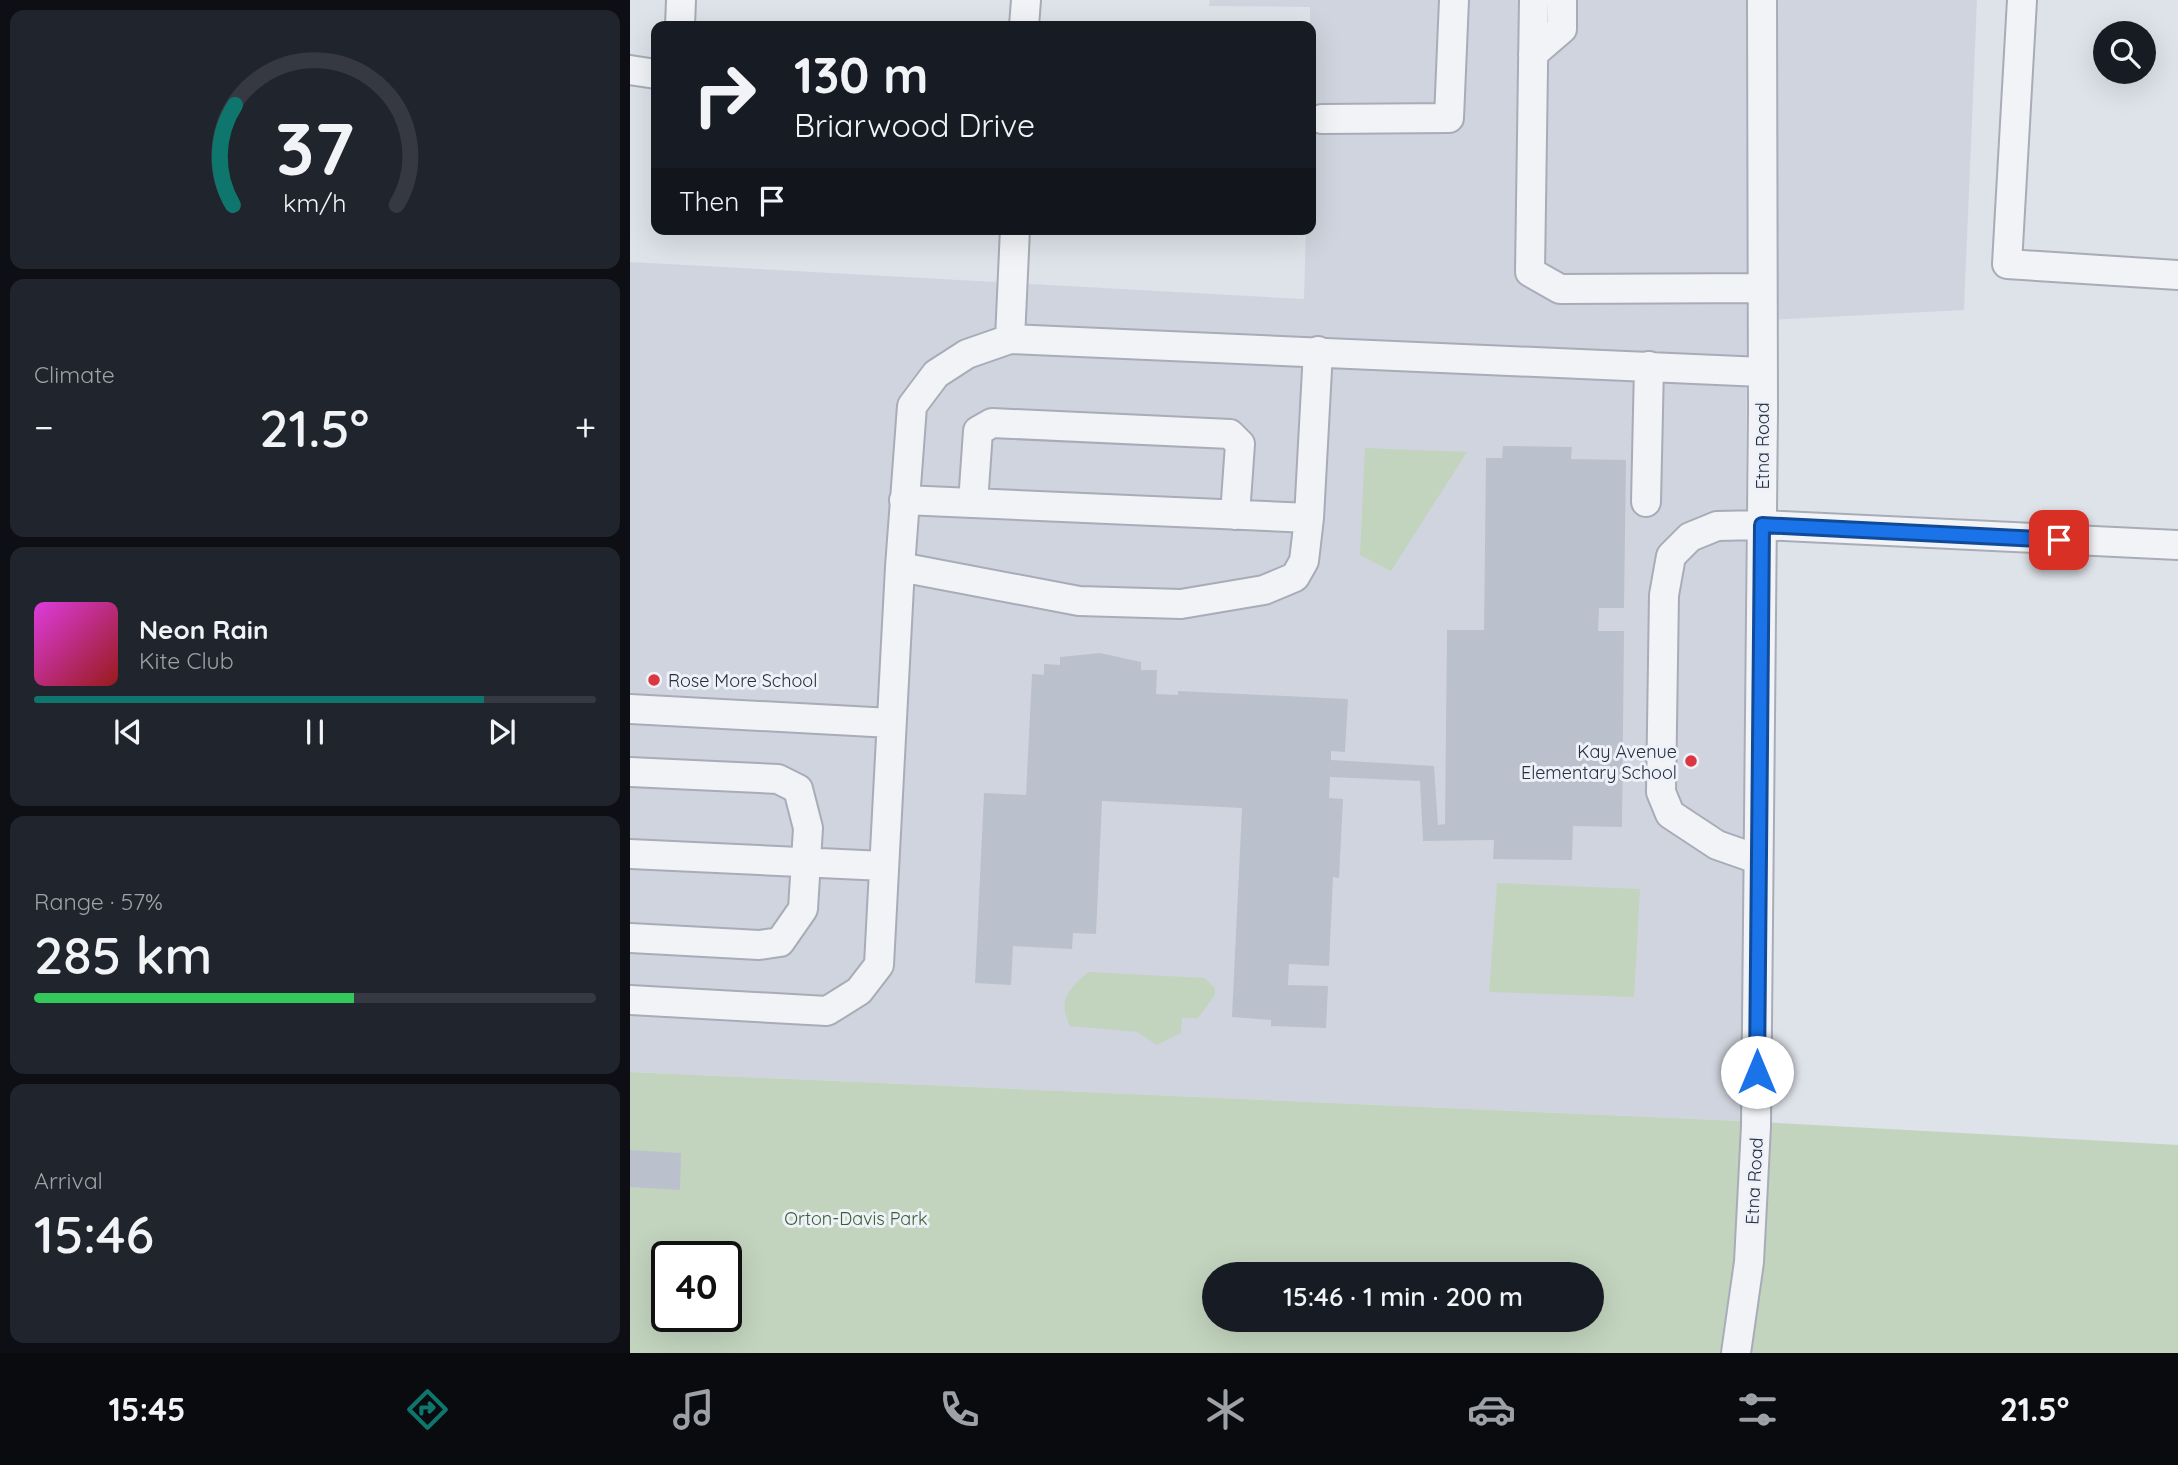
<!DOCTYPE html>
<meta charset="utf-8">
<style>
body{margin:0;font-family:Quicksand,sans-serif;background:#20242c;color:#f1f3f6;height:100vh;display:flex;flex-direction:column;font-size:26px;white-space:nowrap}
*{box-sizing:border-box;margin:0}
p{font-size:23px;color:#9ea1a6}
.icon{flex:none;width:38px;height:38px;fill:none;stroke:currentColor;stroke-width:2;stroke-linecap:round;stroke-linejoin:round}
.map{position:relative;flex:1;overflow:hidden}
.details{display:flex;flex-direction:column;gap:10px;padding:10px;background:#0d0f14;width:630px}
.details>*{flex:none}
.guide{position:absolute;left:21px;top:21px;width:665px;height:214px;border-radius:14px;box-shadow:0 7px 28px #0002;background:#171b24;color:#f1f3f6;overflow:hidden}
.controls{position:absolute;left:1463px;top:21px;display:grid;gap:14px}
.controls a{display:grid;place-items:center;width:63px;height:63px;border-radius:50%;background:#171b24;box-shadow:0 7px 28px #0002;font-size:35px}
.speed{position:absolute;left:21px;top:1241px;display:flex;gap:14px;font-size:35px;font-weight:700;text-align:center}
.speed>*{display:grid;place-content:center;width:91px;height:91px;border-radius:50%;background:#171b24;box-shadow:0 7px 28px #0002;line-height:1}
.speed .limit{border:4px solid #111;border-radius:10px;background:#fff;color:#111}
.pin{position:absolute;display:grid;place-items:center;width:60px;height:60px;color:#fff;margin:-30px;border-radius:14px;box-shadow:0 4px 10px #0006}
.me{position:absolute;width:77px;margin:-38px;rotate:0deg;stroke-linejoin:round;filter:drop-shadow(0 0 5px #0008)}
.turn{display:flex;align-items:center;gap:24px;height:147px;padding:0 28px;font-size:32px}
.turn .icon{width:91px;height:91px;stroke-width:2.5}
.turn b{display:block;font-size:49px;line-height:60px}
.then{display:flex;align-items:center;height:66px;padding:0 28px;background:#0003;gap:14px;font-size:26px}
.big{font-size:52px;font-weight:600;line-height:1.1}
.details .widget{flex:1;display:flex;flex-direction:column;justify-content:center;gap:10px;min-width:0;padding:0 24px;border-radius:14px;background:#20242c}
.details .dial{align-items:center;gap:0}
.dial svg{height:182px;overflow:visible;fill:none;stroke:#363941;stroke-width:7;stroke-linecap:round;text-anchor:middle}
.dial text{fill:#f1f3f6;stroke:none}
.song{display:flex;align-items:center;gap:21px}
.cover{width:84px;height:84px;border-radius:10px;background:linear-gradient(135deg,hsl(300 70% 55%),hsl(0 70% 35%))}
.played{height:7px;border-radius:4px;background:linear-gradient(90deg,#0f766e 80%,#363941 80%)}
.keys{display:flex;justify-content:space-around;direction:ltr}
.heat{display:flex;justify-content:space-between;align-items:center;font-size:38px;direction:ltr}
.charge{height:10px;border-radius:5px;background:linear-gradient(90deg,#34c759 57%,#363941 0)}
.trip{position:absolute;left:572px;top:1262px;width:402px;height:70px;border-radius:35px;background:#171b24;box-shadow:0 7px 28px #0002;font-weight:600;line-height:70px;text-align:center}
.tabs{display:flex;height:112px;justify-content:space-around;align-items:center;background:#090b0e;color:#9ea1a6}
.tabs .icon{width:49px;height:49px}
.tabs .current{color:#0f766e}
.tabs b{font-size:32px;color:#f1f3f6}
main{display:flex;flex:1;min-height:0}
.map>svg:first-child{display:block}
.built{fill:#d0d4de}
.green{fill:#c2d4be;fill-rule:evenodd}
.building{fill:#bbc0cd}
.lines{fill:none;stroke-linecap:round;stroke-linejoin:round}
.minor-casing{stroke:#a7acb7;stroke-width:32}
.minor{stroke:#f1f3f7;stroke-width:28}
.route-casing{stroke:#114b97;stroke-width:18}
.route{stroke:#1a73e8;stroke-width:12}
.poi-dot{fill:#dc3643;stroke:#eef1f7;stroke-width:2.5}
.labels{text-anchor:middle;dominant-baseline:central;stroke-width:6;stroke-linejoin:round;paint-order:stroke}
.street-label{font-size:18px;fill:#262e42;stroke:#eef1f7}
.poi-label{font-size:18px;fill:#262e42;stroke:#eef1f7;text-anchor:start}
.park-label{font-size:18px;fill:#375f31;stroke:#eef1f7}
</style>
<main>
<section class="details">
<div class="widget dial"><svg viewBox="0 0 100 80">
<path d="M14 69A42 42 0 1 1 86 69"/>
<path d="M14 69A42 42 0 0 1 15 25" stroke="#0f766e"/>
<text x="50" y="56" font-size="32" font-weight="700">37</text>
<text x="50" y="72" font-size="11">km/h</text>
</svg></div>
<div class="widget"><p>Climate</p>
<div class="heat"><a>−</a><b class="big">21.5°</b><a>+</a></div>
</div>
<div class="widget">
<div class="song"><i class="cover"></i><div><b>Neon Rain</b><p>Kite Club</p></div></div>
<div class="played"></div>
<div class="keys"><svg class="icon" aria-label="previous" viewBox="0 0 24 24"><path d="M18 5L8 12l10 7zM5 5v14"/></svg><svg class="icon" aria-label="pause" viewBox="0 0 24 24"><path d="M8 5v14M16 5v14"/></svg><svg class="icon" aria-label="next" viewBox="0 0 24 24"><path d="M6 5l10 7-10 7zM19 5v14"/></svg></div>
</div>
<div class="widget"><p>Range · 57%</p><b class="big">285 km</b><div class="charge"></div></div>
<div class="widget"><p>Arrival</p><b class="big">15:46</b></div>
</section>
<div class="map">
<svg width="1548" height="1353" viewBox="0 0 1548 1353">
<rect width="100%" height="100%" fill="#dee2e9"/>
<!-- built -->
<path class="built" d="M 580,0 L 1347,0 L 1334,310 L 1117,321 L 1112,1121 L 0,1072 L 0,262 L 674,299 L 676,229 L 681,229 L 680,7 L 579,6 Z"/>
<!-- green -->
<path class="green" d="M 735,448 L 837,452 L 761,571 L 730,555 Z
M 867,883 L 1010,889 L 1004,997 L 859,992 Z
M 458,972 L 575,978 L 585,988 L 585,995 L 568,1018 L 552,1018 L 551,1033 L 527,1045 L 507,1032 L 440,1026 C 427,1000 439,989 458,972 Z
M 0,1072 L 1112,1121 L 1548,1145 L 1548,1353 L 0,1353 ZM 37,1256 L 96,1256 L 96,1316 L 37,1316 ZM 584,1274 L 962,1274 L 962,1320 L 584,1320 Z"/>
<!-- building -->
<path class="building" d="M 873,446 L 942,447 L 941,459 L 996,460 L 994,608 L 969,608 L 968,631 L 994,631 L 992,827 L 943,826 L 942,860 L 863,859 L 864,840 L 793,841 L 790,781 L 700,777 L 699,798 L 713,799 L 709,878 L 703,877 L 699,966 L 659,964 L 658,985 L 698,986 L 696,1028 L 641,1026 L 641,1020 L 602,1017 L 612,808 L 472,801 L 466,934 L 443,933 L 442,949 L 383,946 L 381,985 L 345,983 L 354,793 L 396,795 L 402,674 L 414,675 L 414,664 L 430,665 L 430,657 L 470,653 L 511,662 L 511,670 L 527,670 L 526,694 L 548,695 L 548,691 L 718,699 L 715,752 L 701,751 L 701,760 L 804,766 L 808,825 L 815,824 L 817,630 L 854,630 L 856,458 L 872,458 Z
M 0,1150 L 51,1153 L 50,1190 L 0,1187 Z"/>
<g class="lines">
<!-- minor casing -->
<g class="minor-casing">
<path id="minor" d="M 904,0 L 900,272 L 930,289 L 1131,288
M 1392,0 L 1377,264 L 1548,275
M 50,26 L 51,0
M 394,26 L 396,0
M 903,54 L 932,29 L 932,0
M 0,70 L 26,74
M 692,119 L 819,118 L 824,0
M 380,339 L 385,229
M 274,500 L 679,518
M 1016,502 L 1019,366
M 343,503 L 348,431 L 362,423 L 600,434 L 610,444 L 605,515
M 270,567 L 449,601 L 551,604 L 634,590 L 665,577 L 674,561 L 679,518 L 688,351
M 0,709 L 261,723
M 0,772 L 148,779 L 168,789 L 178,828 L 173,909 L 150,942 L 129,945 L 0,938
M 0,854 L 254,866
M 1127,859 L 1087,845 L 1040,814 L 1031,792 L 1034,595 L 1041,556 L 1060,537 L 1087,526 L 1132,525 L 1548,545
M 0,1000 L 197,1011 L 229,991 L 249,965 L 270,567 L 282,406 L 306,374 L 337,354 L 380,339 L 1132,372
M 1106,1353 L 1119,1262 L 1126,1126 L 1133,410 L 1132,0"/>
</g>
<!-- minor -->
<use href="#minor" class="minor"/>
</g>
<g class="lines">
<!-- route casing -->
<g class="route-casing">
<path id="route" d="M 1127,1072 L 1132,525 L 1429,540"/>
</g>
<!-- route -->
<use href="#route" class="route"/>
</g>
<!-- markers -->
<g class="poi-dot">
<circle cx="24" cy="680" r="7"/>
<circle cx="1061" cy="761" r="7"/>
</g>
<g class="labels">
<!-- street labels -->
<g class="street-label">
<text transform="translate(1132 446) rotate(-90)">Etna Road</text>
<text transform="translate(1124 1181) rotate(-87)">Etna Road</text>
</g>
<!-- poi labels -->
<g class="poi-label">
<text x="38" y="680">Rose More School</text>
<text x="1047" y="751" text-anchor="end">Kay Avenue<tspan x="1047" dy="21">Elementary School</tspan></text>
</g>
<!-- park labels -->
<g class="park-label">
<text x="226" y="1218">Orton-Davis Park</text>
</g>
</g>
</svg>
<div class="controls">
<a><svg class="icon" aria-label="search" viewBox="0 0 24 24"><circle cx="10" cy="10" r="6"/><path d="M15 15l6 6"/></svg></a>
</div>
<div class="speed"><div class="limit">40</div></div>
<div class="pin" style="left:1429px;top:540px;background:#d93025"><svg class="icon" aria-label="arrive" viewBox="0 0 24 24"><path d="M6 21V4h12l-3 4 3 4H6"/></svg></div>
<svg class="me" style="left:1127px;top:1072px" viewBox="-20 -20 40 40"><circle r="19" fill="#fff"/><path d="M0-13L10 11 0 6-10 11z" fill="#1a73e8"/></svg>
<div class="trip">15:46 · 1 min · 200 m</div>
<div class="guide">
<div class="turn"><svg class="icon" aria-label="right" viewBox="0 0 24 24"><path d="M7 20v-9h11M14 6l5 5-5 5"/></svg><div><b>130 m</b>Briarwood Drive</div></div>
<div class="then">Then<svg class="icon" aria-label="arrive" viewBox="0 0 24 24"><path d="M6 21V4h12l-3 4 3 4H6"/></svg></div>
</div>
</div>
</main>
<nav class="tabs">
<b>15:45</b>
<svg class="icon current" aria-label="directions" viewBox="0 0 24 24"><path d="M12 3l9 9-9 9-9-9zM9 14v-3h6M13 9l2 2-2 2"/></svg>
<svg class="icon" aria-label="music" viewBox="0 0 24 24"><path d="M9 18V5l10-2v13"/><circle cx="6" cy="18" r="3"/><circle cx="16" cy="16" r="3"/></svg>
<svg class="icon" aria-label="phone" viewBox="0 0 24 24"><path d="M5 4h4l2 5-3 2q2 4 5 5l2-3 5 2v4C11 20 4 13 5 4z"/></svg>
<svg class="icon" aria-label="climate" viewBox="0 0 24 24"><path d="M12 3v18M4 7l16 10M4 17L20 7"/></svg>
<svg class="icon" aria-label="car" viewBox="0 0 24 24"><path d="M5 17H2v-5l4-1 3-4h7l3 4 3 1v5h-3M9 17h6M6 11h13"/><circle cx="7" cy="17" r="2"/><circle cx="17" cy="17" r="2"/></svg>
<svg class="icon" aria-label="filters" viewBox="0 0 24 24"><path d="M4 7h16M4 17h16"/><circle cx="9" cy="7" r="2"/><circle cx="15" cy="17" r="2"/></svg>
<b>21.5°</b>
</nav>
